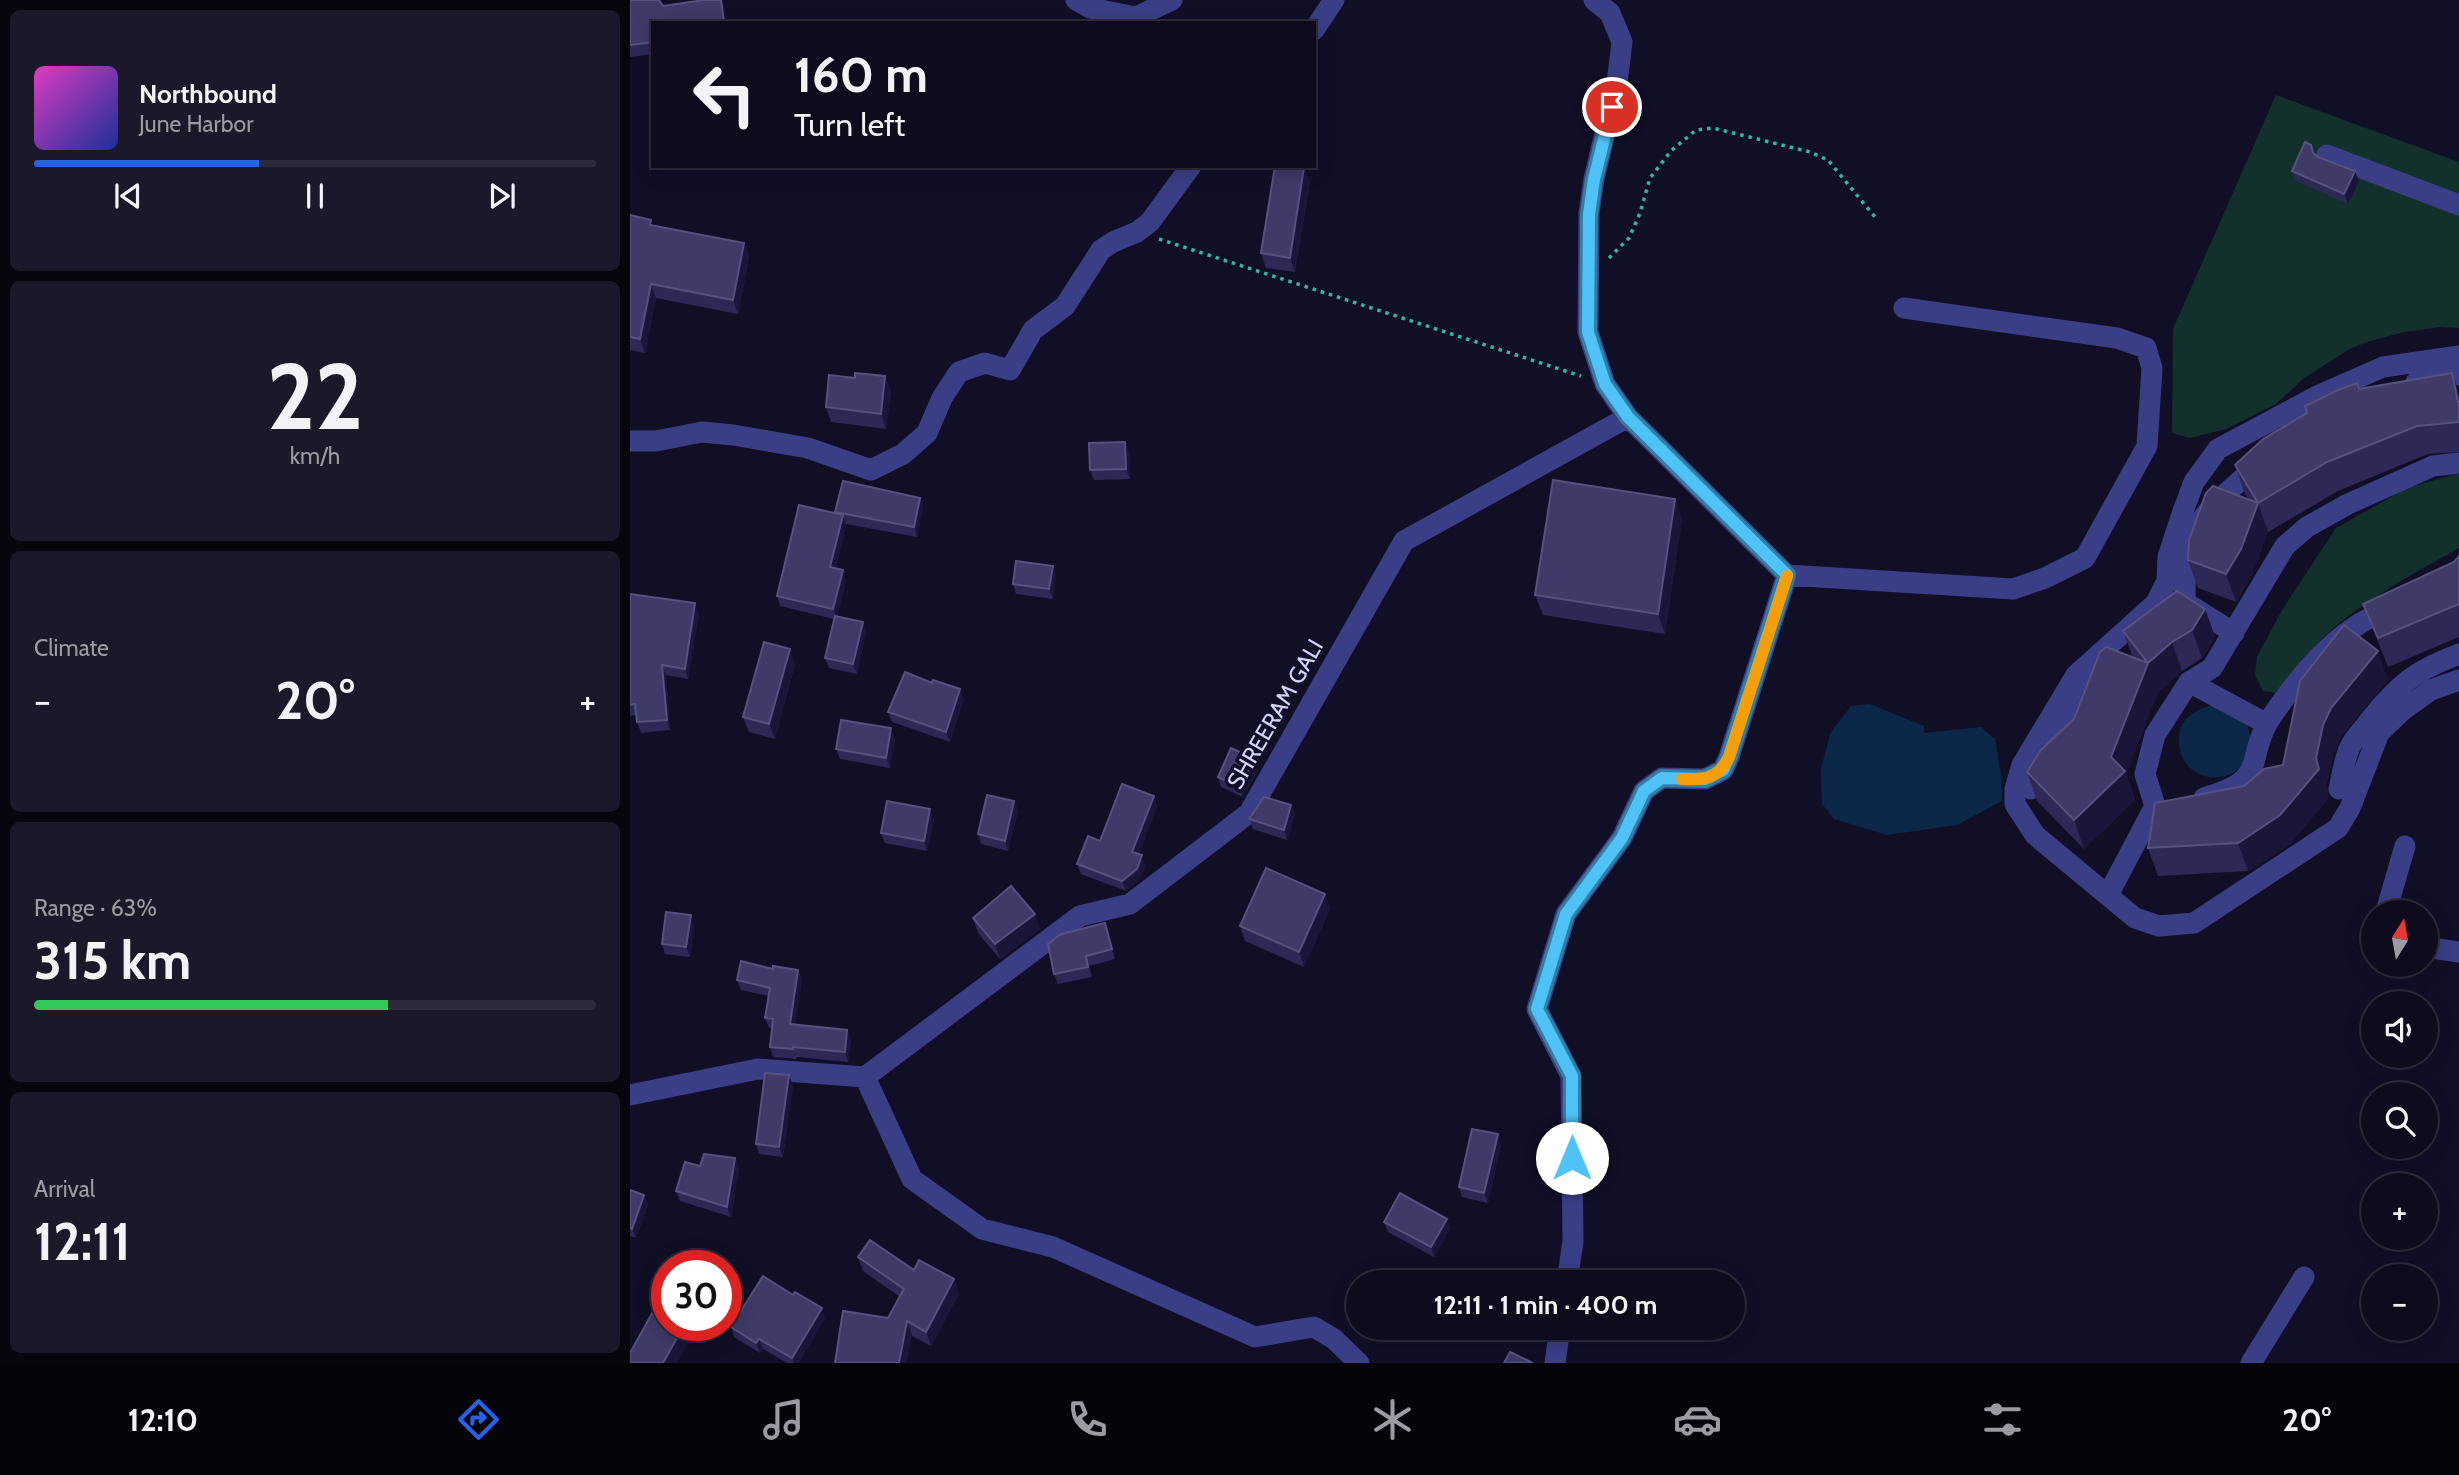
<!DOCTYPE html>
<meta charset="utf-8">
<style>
body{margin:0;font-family:Cabin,sans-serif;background:#1b1929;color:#f1f3f6;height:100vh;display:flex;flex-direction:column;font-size:26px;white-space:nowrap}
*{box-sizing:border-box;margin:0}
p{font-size:23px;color:#9a9ba3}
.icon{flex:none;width:38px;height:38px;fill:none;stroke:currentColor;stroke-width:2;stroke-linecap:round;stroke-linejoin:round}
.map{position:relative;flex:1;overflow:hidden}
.drawer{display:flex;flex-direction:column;gap:10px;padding:10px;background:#07060f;width:630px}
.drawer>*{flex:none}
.top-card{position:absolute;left:21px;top:21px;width:665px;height:147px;border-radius:0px;box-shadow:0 4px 18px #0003,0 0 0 2px #2d2b3b;background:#0d0b1c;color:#f1f3f6;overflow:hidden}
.needle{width:46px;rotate:11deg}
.controls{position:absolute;left:1731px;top:900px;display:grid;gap:14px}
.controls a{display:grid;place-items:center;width:77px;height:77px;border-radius:50%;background:#0d0b1c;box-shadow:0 4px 18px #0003,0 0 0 2px #2d2b3b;font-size:35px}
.speed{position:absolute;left:21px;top:1250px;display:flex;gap:14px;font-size:35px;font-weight:700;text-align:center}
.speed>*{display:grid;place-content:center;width:91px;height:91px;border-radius:50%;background:#0d0b1c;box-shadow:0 4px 18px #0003,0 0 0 2px #2d2b3b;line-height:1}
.speed .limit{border:10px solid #d22;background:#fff;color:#111}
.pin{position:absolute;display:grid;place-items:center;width:60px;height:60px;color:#fff;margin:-30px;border:4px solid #fff;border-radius:50%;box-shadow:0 2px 7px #0007}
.me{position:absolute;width:77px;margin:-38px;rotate:0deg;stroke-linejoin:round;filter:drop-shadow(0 0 5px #0008)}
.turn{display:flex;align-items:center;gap:24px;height:147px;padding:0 28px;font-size:32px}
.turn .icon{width:91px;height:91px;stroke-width:2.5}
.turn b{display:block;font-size:49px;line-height:60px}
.big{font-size:52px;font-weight:700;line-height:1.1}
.drawer .widget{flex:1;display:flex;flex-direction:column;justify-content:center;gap:10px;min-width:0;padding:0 24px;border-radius:10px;background:#1b1929}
.drawer .dial{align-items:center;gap:0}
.dial b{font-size:91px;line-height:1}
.song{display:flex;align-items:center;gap:21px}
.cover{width:84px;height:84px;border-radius:10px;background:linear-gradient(135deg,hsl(310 70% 55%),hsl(230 70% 35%))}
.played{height:7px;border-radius:4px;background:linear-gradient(90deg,#2563eb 40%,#2d2b3b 40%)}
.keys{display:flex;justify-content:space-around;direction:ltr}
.heat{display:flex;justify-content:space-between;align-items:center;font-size:38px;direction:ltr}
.charge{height:10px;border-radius:5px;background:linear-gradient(90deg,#34c759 63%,#2d2b3b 0)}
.trip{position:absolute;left:716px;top:1270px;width:399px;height:70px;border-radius:35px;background:#0d0b1c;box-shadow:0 4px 18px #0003,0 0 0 2px #2d2b3b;font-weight:700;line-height:70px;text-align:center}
.dock{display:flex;height:112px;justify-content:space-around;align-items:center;background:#05040b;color:#9a9ba3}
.dock .icon{width:49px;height:49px}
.dock .on{color:#2563eb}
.dock b{font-size:32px;color:#f1f3f6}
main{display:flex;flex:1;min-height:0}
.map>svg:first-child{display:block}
.green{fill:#12312c}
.water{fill:#0c2849}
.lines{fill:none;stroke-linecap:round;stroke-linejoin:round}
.path{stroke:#2eb9a3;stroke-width:3.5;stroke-dasharray:3.5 5;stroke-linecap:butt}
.minor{stroke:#3a3e86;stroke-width:21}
.wall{fill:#2d2855}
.shaded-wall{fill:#1a163a}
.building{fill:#3f3a67;stroke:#56527f;stroke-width:2}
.route-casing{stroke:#337fa1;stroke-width:18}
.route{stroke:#4fc3f7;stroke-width:12}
.slow{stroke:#f59e0b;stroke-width:12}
.labels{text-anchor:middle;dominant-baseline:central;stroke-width:7;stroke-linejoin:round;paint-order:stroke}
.street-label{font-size:23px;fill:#d5d4ff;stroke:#110f26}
</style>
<main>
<section class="drawer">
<div class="widget">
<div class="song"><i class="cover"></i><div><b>Northbound</b><p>June Harbor</p></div></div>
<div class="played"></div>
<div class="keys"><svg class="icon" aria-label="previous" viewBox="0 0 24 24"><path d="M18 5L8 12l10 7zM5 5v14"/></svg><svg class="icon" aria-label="pause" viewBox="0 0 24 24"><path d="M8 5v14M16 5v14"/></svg><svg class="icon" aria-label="next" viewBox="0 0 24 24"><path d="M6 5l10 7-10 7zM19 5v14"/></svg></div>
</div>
<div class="widget dial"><b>22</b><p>km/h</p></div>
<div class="widget"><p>Climate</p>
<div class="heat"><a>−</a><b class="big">20°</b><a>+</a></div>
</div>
<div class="widget"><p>Range · 63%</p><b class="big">315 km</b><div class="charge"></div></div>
<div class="widget"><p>Arrival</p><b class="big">12:11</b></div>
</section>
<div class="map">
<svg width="1829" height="1363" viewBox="0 0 1829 1363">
<rect width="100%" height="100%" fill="#110f26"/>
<!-- green -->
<path class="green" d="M 1646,95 L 1829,162 L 1829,328 L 1811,327 L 1774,332 L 1737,342 L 1720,349 L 1674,378 L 1646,404 L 1596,429 L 1560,438 L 1542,433 L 1543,329 Z
M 1829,473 L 1829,548 C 1781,575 1722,606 1685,646 C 1672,661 1660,677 1648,693 L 1633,691 L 1625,675 L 1627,657 L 1652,610 L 1706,528 L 1777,488 Z"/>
<!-- water -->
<path class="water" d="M 1240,704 L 1294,726 L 1294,733 L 1351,727 L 1365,739 L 1371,776 L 1372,801 L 1327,825 L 1257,835 L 1204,819 L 1192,804 L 1191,769 L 1200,734 L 1221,706 Z
M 1581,705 L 1617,723 C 1618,730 1622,738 1621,745 C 1615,792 1546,787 1549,737 C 1550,718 1565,711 1581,705 Z"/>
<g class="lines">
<!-- path -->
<path class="path" d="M 529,239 L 951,376
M 979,258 L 999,238 L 1010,213 L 1020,178 L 1041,151 L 1066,130 L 1083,128 L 1180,152 L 1198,160 L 1245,217"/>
<!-- minor -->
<path class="minor" d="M 446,0 L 460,8 L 506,17 L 542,0
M 964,0 L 980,13 L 992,42 L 987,83 L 964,179 L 959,213 L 958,332 L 975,384 L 998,417 L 1157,575 L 1383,589 L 1415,578 L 1455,558 L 1517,446 L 1522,368 L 1516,348 L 1487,338 L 1274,308
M 684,30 L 704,0
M 1697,155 L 1829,205
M 1829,356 L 1753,367 L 1689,395 L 1588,449 L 1564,482 L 1552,514 L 1538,557 L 1537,581 L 1526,603 L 1446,675 L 1392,765 L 1385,789 L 1385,804 L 1405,835 L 1505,918 L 1529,926 L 1564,923 L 1708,828 L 1720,808 L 1749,733 L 1773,710 L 1801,690 L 1829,680
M 1786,382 L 1815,374 L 1829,375
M 0,441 L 26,441 L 72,432 L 103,435 L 178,448 L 241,470 L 273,454 L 297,433 L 312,398 L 329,372 L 355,363 L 380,370 L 403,330 L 435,306 L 471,250 L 483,242 L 507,232 L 520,222 L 561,166
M 1555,602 C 1555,581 1555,557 1562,537 C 1570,511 1613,480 1632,461
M 1555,602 L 1604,633
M 1559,682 L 1637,724
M 1401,789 L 1456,688 L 1472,671
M 1709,789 C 1712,775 1714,760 1720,747 C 1725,736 1733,730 1739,721 C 1769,684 1784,671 1829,654
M 1574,798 C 1595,791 1618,785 1624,762 C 1628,747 1630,735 1638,722 C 1661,687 1694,646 1729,624 C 1740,617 1752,613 1763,608
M 1478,895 L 1525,806 L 1515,774 L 1525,735 L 1559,682 L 1582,668 L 1655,546 L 1677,527 L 1718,504 L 1803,466 L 1829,463
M 1756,912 L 1775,846
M 1796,947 L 1829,952
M 235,1077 L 282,1179 L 352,1229 L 423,1247 L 625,1337 L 684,1327 L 704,1339 L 729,1363
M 0,1095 L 128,1069 L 235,1077 L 450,916 L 500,904 L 619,813 L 774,541 L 998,417
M 937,1283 L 943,1241 L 941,1076 L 907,1009 L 936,914 L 992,838 L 1014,791 L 1032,778 L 1075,779 L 1093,770 L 1099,757 L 1157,575
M 925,1363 L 930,1328
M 1621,1363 L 1674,1277"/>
</g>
<!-- wall -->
<path class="wall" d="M 0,0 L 33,6 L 91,0 L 95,10 L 23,23 L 23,54 L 0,57 Z
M 1681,145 L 1684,153 L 1688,157 L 1729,181 L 1718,204 L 1666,181 L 1662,171 Z
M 674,167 L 680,182 L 665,272 L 636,268 L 631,253 Z
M 0,215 L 23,225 L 114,243 L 119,257 L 108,314 L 26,298 L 15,353 L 0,350 Z
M 255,376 L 261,391 L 256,429 L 201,422 L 196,407 L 225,378 Z
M 1729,389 L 1829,392 L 1829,452 L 1798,454 L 1708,491 L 1638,532 L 1621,577 L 1606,602 L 1568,588 L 1558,560 L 1619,500 L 1615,494 L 1605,465 Z
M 499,452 L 500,479 L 464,480 L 460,470 Z
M 290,498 L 293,508 L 287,537 L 216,524 L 216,525 L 206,568 L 216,580 L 207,616 L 236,632 L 227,674 L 199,668 L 195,658 L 204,619 L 150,606 L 147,596 L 205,513 L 205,512 Z
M 1045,499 L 1052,519 L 1035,634 L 913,615 L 905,595 Z
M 1829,556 L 1829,637 L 1758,667 L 1733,604 L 1824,562 Z
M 423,566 L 426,576 L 423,599 L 386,594 L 383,584 Z
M 0,594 L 69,614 L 58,679 L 36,675 L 40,730 L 11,733 L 7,722 L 6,715 L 0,716 Z
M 1575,609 L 1585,637 L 1572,658 L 1552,671 L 1528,692 L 1496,774 L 1505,800 L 1454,849 L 1407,801 L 1397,772 L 1503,658 L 1493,631 Z
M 165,664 L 145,739 L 119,732 L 113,717 Z
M 1758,680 L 1711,736 L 1704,753 L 1696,786 L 1699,797 L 1661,843 L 1618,871 L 1528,876 L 1518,848 L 1614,786 L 1653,765 Z
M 302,683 L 330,689 L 334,699 L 320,742 L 262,722 L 258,712 Z
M 265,738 L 260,768 L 210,759 L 206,749 Z
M 629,769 L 613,797 L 591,787 L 588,777 Z
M 524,796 L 527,806 L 509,854 L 515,865 L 510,879 L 496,891 L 451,874 L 447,864 L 470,841 Z
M 384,801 L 388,811 L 378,851 L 351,844 L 348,834 Z
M 665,815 L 657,840 L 623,829 L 619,819 Z
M 304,819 L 297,851 L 255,843 L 251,833 Z
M 695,894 L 700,909 L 674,967 L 615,941 L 610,926 Z
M 343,918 L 410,929 L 370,959 L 348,933 Z
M 475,923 L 485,959 L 459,966 L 462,977 L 428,984 L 424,974 Z
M 64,925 L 60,957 L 35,954 L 32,944 Z
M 143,969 L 168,970 L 172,980 L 165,1024 L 217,1030 L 221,1040 L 218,1062 L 167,1057 L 166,1059 L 143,1057 L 140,1047 L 142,1028 L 139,1028 L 135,1018 L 139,996 L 111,990 L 107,980 Z
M 163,1085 L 153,1157 L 129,1154 L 126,1144 Z
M 871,1144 L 858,1203 L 832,1197 L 829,1187 Z
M 105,1158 L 109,1168 L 101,1217 L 50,1201 L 46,1191 L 70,1166 Z
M 0,1190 L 14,1195 L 18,1204 L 6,1238 L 0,1236 Z
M 817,1219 L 820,1229 L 804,1257 L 758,1232 L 754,1222 Z
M 228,1257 L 324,1279 L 329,1294 L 301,1346 L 282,1336 L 258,1318 L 270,1297 L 233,1271 Z
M 195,1318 L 169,1363 L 157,1363 L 133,1349 L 130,1353 L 104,1337 L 101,1327 Z"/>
<!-- shaded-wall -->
<path class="shaded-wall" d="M 91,0 L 95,10 L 97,23 L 94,23 Z
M 674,167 L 680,182 L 665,272 L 660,258 Z
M 1725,171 L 1729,181 L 1718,204 L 1714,194 Z
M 114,243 L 119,257 L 108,314 L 103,300 Z
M 21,284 L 26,298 L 15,353 L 10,339 Z
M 1822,373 L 1829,392 L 1829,406 Z
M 255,376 L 261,391 L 256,429 L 251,414 Z
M 495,442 L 499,452 L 500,479 L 496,469 Z
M 290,498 L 293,508 L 287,537 L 284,527 Z
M 1045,499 L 1052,519 L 1035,634 L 1028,614 Z
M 1628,503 L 1638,532 L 1621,577 L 1606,602 L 1596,574 Z
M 213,515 L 216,525 L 204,577 L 200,567 Z
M 423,566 L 426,576 L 423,599 L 419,589 Z
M 213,570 L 216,580 L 207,619 L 203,609 Z
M 65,603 L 69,614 L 58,679 L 55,669 Z
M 1575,609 L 1585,637 L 1572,658 L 1562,630 Z
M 233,622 L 236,632 L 227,674 L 223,664 Z
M 1542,642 L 1552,671 L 1528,692 L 1496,774 L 1505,800 L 1454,849 L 1444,820 L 1481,757 L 1518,663 Z
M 160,649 L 165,664 L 145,739 L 139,724 Z
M 1748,651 L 1758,680 L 1711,736 L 1704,753 L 1696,786 L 1699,797 L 1661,843 L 1618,871 L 1608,843 L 1693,725 L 1701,708 Z
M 32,665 L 36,675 L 40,730 L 37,720 Z
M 330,689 L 334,699 L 320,742 L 316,732 Z
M 261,728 L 265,738 L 260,768 L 256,758 Z
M 625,759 L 629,769 L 613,797 L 609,787 Z
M 524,796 L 527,806 L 506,862 L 502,852 Z
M 384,801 L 388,811 L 378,851 L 375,841 Z
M 661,805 L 665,815 L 657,840 L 654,830 Z
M 300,809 L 304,819 L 297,851 L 294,841 Z
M 512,855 L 515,865 L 510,879 L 496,891 L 492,881 Z
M 695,894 L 700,909 L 674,967 L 669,952 Z
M 405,914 L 410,929 L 370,959 L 365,944 Z
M 61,915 L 64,925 L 60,957 L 56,947 Z
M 168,970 L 172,980 L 164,1034 L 160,1024 Z
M 217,1030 L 221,1040 L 218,1062 L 215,1052 Z
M 159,1075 L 163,1085 L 153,1157 L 149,1147 Z
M 868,1134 L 871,1144 L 858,1203 L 854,1193 Z
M 105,1158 L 109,1168 L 101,1217 L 97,1207 Z
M 14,1195 L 18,1204 L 6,1238 L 2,1229 Z
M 817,1219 L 820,1229 L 804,1257 L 801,1247 Z
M 324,1279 L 329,1294 L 301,1346 L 296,1332 Z
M 192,1308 L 195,1318 L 169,1363 L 164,1363 L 162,1358 Z
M 277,1321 L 282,1336 L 277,1363 L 269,1363 Z
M 54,1325 L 68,1325 L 47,1363 L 33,1363 Z
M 129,1339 L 133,1349 L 130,1353 L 126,1343 Z"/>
<!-- building -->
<path class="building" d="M 0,0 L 29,0 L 33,6 L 74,0 L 91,0 L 94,23 L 23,23 L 23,42 L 0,45 Z
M 1675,142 L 1681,145 L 1683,153 L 1688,157 L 1725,171 L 1714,194 L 1662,171 Z
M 645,166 L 674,167 L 660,258 L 631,253 Z
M 0,215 L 21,220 L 20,225 L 114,243 L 103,300 L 21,284 L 10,339 L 0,337 Z
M 225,373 L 255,376 L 251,414 L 196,407 L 199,375 L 225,378 Z
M 1822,373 L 1829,406 L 1829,422 L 1787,426 L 1697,462 L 1628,503 L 1605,465 L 1633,439 L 1677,413 L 1675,406 L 1708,390 L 1727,383 L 1729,389 Z
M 495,442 L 496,469 L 460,470 L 459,443 Z
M 923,480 L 1045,499 L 1028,614 L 905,595 Z
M 213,481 L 290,498 L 284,527 L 205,512 Z
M 1583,486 L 1628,503 L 1611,549 L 1596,574 L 1558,560 L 1559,540 L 1576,493 Z
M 169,505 L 213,515 L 200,567 L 213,570 L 203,609 L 147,596 Z
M 1829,556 L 1829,604 L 1748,638 L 1733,604 L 1824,562 Z
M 386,561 L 423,566 L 419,589 L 383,584 Z
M 1547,591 L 1575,609 L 1562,630 L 1542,642 L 1518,663 L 1493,631 Z
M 0,594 L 65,603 L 55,669 L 32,665 L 37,720 L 7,722 L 5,704 L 0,705 Z
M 205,616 L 233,622 L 223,664 L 195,658 Z
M 1714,625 L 1748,651 L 1701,708 L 1693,725 L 1686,758 L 1689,769 L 1650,815 L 1608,843 L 1518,848 L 1525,803 L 1614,786 L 1634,769 L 1653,765 L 1670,681 Z
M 134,642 L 160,649 L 139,724 L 113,717 Z
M 1476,647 L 1518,663 L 1481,757 L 1495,771 L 1444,820 L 1397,772 L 1411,750 L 1444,719 L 1470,652 Z
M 275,672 L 302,683 L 303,680 L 330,689 L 316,732 L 258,712 Z
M 211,720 L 261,728 L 256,758 L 206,749 Z
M 601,748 L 625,759 L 609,787 L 588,777 Z
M 492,784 L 524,796 L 502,852 L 512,855 L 507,869 L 492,881 L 447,864 L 458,836 L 470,841 Z
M 357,795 L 384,801 L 375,841 L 348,834 Z
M 634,797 L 661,805 L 654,830 L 619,819 Z
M 257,801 L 300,809 L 294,841 L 251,833 Z
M 636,868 L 695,894 L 669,952 L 610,926 Z
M 381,886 L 405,914 L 365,944 L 343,918 Z
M 36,912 L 61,915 L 56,947 L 32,944 Z
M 475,923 L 482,949 L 456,956 L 458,967 L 424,974 L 418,944 L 431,934 Z
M 111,961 L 143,969 L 143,966 L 168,970 L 160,1024 L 217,1030 L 215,1052 L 163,1047 L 163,1049 L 140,1047 L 143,1019 L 135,1018 L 140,988 L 107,980 Z
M 135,1073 L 159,1075 L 149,1147 L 126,1144 Z
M 842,1129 L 868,1134 L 854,1193 L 829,1187 Z
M 74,1154 L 105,1158 L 97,1207 L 46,1191 L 55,1162 L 70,1166 Z
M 0,1190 L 14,1195 L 2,1229 L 0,1228 Z
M 770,1193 L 817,1219 L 801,1247 L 754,1222 Z
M 240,1240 L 284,1270 L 289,1260 L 324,1279 L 296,1332 L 277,1321 L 269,1363 L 205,1363 L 213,1311 L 258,1318 L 274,1289 L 228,1257 Z
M 133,1276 L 163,1295 L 165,1292 L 192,1308 L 162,1358 L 129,1339 L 126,1343 L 101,1327 Z
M 35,1290 L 37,1291 L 37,1325 L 54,1325 L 33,1363 L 0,1363 L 0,1353 Z
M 880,1352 L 903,1363 L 874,1363 Z"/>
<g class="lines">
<!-- route casing -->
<g class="route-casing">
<path id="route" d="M 942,1158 L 942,1076 L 907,1009 L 936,914 L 992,838 L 1014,791 L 1032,778 L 1075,779 L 1093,770 L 1099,757 L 1157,575 L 998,417 L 975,384 L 958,332 L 959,214 L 964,179 L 982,107"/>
</g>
<!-- route -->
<use href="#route" class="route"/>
<!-- slow -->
<path class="slow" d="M 1052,779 C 1075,780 1088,779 1099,757 L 1157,576"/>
</g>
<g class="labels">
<!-- street labels -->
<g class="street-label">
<text transform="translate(645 714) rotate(-60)">SHREERAM GALI</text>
</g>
</g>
</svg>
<div class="controls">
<a><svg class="needle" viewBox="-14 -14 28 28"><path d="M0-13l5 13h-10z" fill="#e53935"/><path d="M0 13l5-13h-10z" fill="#9a9ba3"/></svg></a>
<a><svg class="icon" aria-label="sound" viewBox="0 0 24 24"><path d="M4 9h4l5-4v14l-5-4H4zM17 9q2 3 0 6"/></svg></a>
<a><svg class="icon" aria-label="search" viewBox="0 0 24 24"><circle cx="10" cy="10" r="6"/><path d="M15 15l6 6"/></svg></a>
<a>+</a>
<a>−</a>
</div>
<div class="speed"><div class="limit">30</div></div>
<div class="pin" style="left:982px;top:107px;background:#d93025"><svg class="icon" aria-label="arrive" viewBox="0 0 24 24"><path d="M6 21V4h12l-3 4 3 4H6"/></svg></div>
<svg class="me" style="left:942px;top:1158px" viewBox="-20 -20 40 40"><circle r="19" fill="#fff"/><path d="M0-13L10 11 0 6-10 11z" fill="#4fc3f7"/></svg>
<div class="trip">12:11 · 1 min · 400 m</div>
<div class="top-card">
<div class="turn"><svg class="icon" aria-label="left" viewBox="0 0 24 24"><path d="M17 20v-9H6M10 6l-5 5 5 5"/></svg><div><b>160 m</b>Turn left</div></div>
</div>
</div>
</main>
<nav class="dock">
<b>12:10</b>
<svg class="icon on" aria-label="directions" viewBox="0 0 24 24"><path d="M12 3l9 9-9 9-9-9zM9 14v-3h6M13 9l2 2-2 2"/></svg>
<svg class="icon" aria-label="music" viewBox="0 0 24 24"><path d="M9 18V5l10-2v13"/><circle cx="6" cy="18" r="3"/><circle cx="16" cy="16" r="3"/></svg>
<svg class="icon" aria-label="phone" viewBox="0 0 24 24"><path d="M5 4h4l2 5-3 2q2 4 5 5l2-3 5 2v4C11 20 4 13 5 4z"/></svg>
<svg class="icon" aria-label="climate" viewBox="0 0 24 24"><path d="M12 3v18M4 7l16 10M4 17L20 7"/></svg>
<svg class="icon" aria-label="car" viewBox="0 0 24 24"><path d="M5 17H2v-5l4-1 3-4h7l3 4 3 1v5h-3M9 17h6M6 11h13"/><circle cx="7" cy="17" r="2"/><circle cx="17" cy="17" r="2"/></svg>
<svg class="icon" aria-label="filters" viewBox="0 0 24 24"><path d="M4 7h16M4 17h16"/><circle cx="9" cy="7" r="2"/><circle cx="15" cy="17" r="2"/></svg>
<b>20°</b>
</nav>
